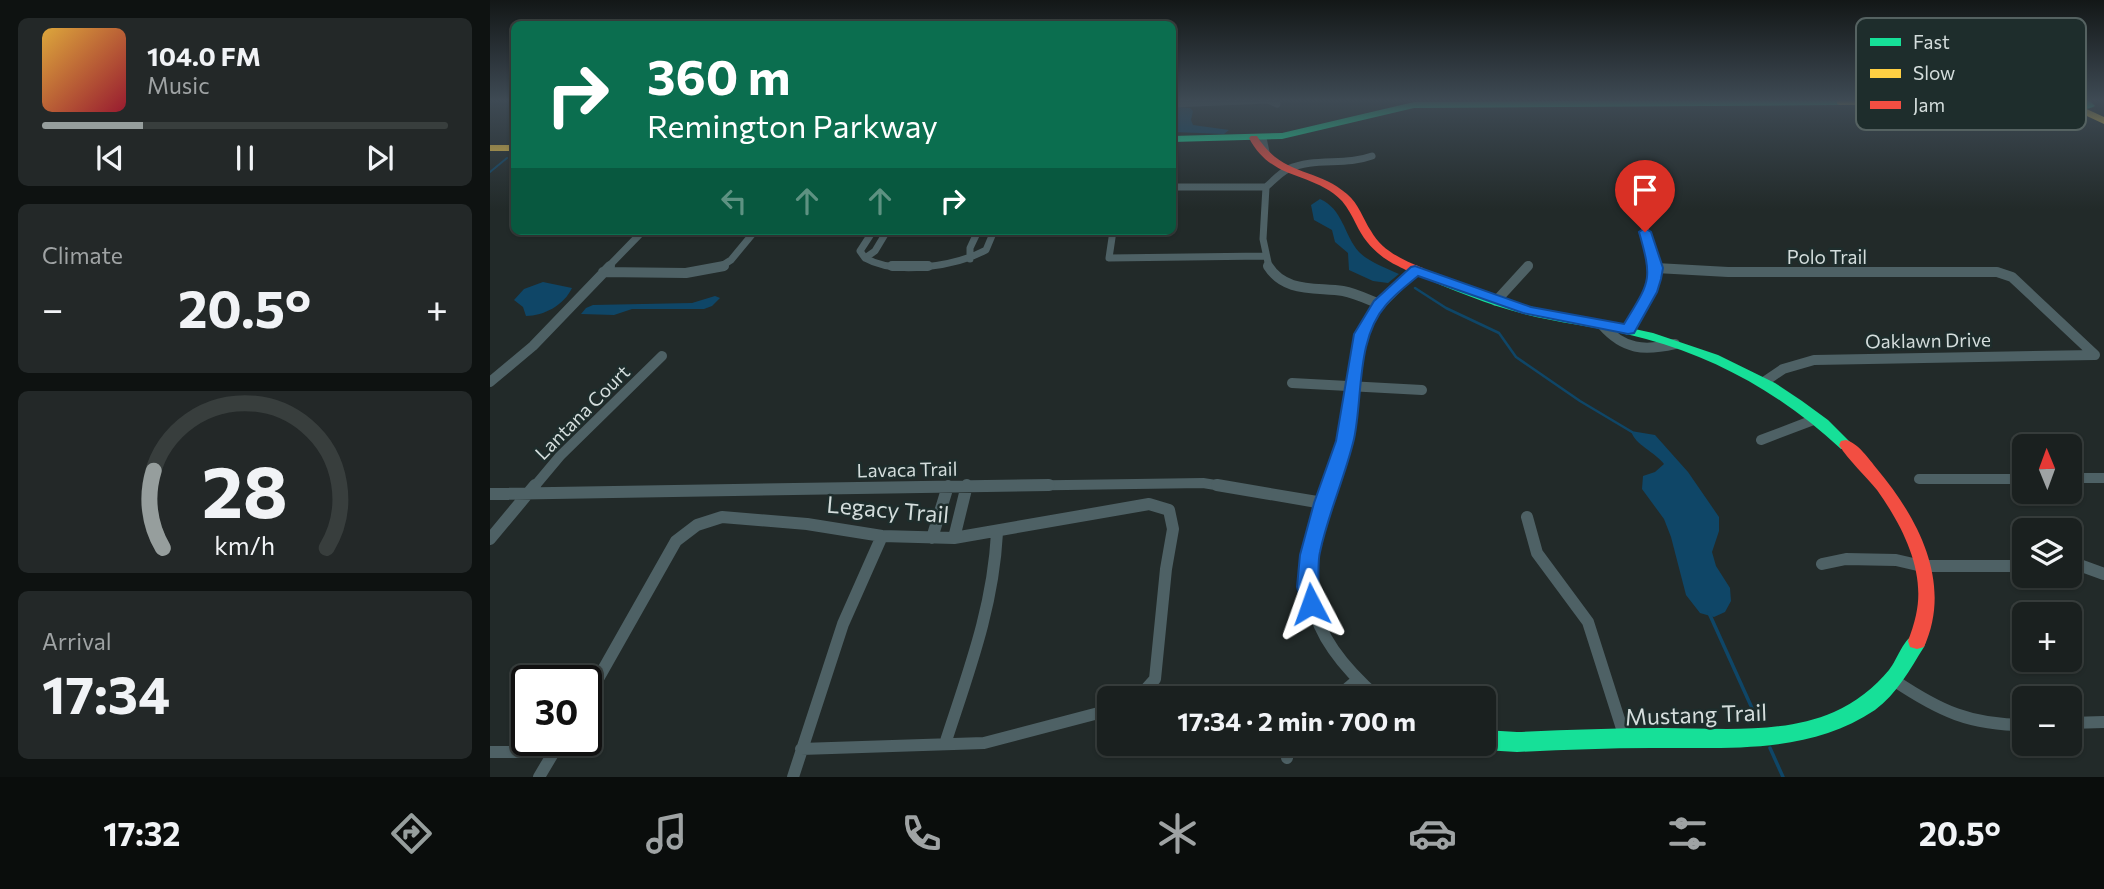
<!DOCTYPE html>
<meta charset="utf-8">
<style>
body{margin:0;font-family:Commissioner,sans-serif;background:#232828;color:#f1f3f6;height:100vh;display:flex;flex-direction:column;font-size:26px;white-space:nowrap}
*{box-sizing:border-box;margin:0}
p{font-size:23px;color:#9fa3a4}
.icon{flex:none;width:38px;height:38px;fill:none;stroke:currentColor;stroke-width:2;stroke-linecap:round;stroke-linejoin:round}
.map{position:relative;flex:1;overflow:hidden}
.sheet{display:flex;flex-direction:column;gap:18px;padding:18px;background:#0e1211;width:490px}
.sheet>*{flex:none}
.guide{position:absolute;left:21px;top:21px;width:665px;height:214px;border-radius:10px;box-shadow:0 2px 5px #0004,0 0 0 2px #383e3d;background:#0b6e4f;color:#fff;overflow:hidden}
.needle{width:46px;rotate:359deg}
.fabs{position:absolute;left:1522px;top:434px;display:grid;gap:14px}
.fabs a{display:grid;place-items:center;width:70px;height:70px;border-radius:10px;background:#1a201f;box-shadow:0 2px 5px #0004,0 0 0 2px #383e3d;font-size:35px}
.speed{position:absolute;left:21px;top:665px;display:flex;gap:14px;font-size:35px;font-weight:700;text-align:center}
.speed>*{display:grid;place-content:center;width:91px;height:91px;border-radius:50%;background:#1a201f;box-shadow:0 2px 5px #0004,0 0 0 2px #383e3d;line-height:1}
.speed .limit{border:4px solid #111;border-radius:10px;background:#fff;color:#111}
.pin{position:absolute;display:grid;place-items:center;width:60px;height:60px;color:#fff;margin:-72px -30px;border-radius:50% 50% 50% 0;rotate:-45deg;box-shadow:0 0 7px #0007}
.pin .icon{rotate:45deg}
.me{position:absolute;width:77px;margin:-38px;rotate:356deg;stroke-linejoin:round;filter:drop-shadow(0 0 5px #0008)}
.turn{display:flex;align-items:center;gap:24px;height:147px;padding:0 21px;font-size:32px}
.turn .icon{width:91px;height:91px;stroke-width:2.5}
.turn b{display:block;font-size:49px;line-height:60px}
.lanes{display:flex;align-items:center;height:66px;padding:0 21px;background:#0003;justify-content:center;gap:35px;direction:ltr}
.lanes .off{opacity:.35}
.big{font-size:52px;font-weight:700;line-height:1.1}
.sheet .widget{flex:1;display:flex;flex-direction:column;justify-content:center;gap:10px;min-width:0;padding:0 24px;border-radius:10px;background:#232828}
.sheet .dial{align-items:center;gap:0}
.dial svg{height:182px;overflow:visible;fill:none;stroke:#383e3d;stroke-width:7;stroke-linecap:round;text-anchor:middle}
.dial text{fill:#f1f3f6;stroke:none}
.song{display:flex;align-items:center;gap:21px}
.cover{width:84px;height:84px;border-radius:10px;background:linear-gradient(135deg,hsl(40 70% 55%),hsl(350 70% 35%))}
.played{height:7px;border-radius:4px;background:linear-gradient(90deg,#969e9d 25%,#383e3d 25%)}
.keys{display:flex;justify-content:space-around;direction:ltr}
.heat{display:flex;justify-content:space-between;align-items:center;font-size:38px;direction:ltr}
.trip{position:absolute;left:607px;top:686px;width:399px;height:70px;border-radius:10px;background:#1a201f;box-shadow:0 2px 5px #0004,0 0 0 2px #383e3d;font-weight:700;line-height:70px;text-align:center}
.menu{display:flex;height:112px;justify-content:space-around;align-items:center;background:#0a0d0c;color:#9fa3a4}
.menu .icon{width:49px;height:49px}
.menu .on{color:#969e9d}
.menu b{font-size:32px;color:#f1f3f6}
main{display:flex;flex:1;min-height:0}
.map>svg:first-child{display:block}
.water{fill:#0f4667}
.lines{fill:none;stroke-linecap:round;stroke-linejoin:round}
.stream-far2{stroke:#0f4667;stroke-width:2}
.stream-far1{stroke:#0f4667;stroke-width:2.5}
.stream{stroke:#0f4667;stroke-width:3.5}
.street-far2{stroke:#4e6165;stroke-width:7}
.street-far1{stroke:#4e6165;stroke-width:10}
.street{stroke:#4e6165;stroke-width:12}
.fast{fill:#16e098;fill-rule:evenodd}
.slow{fill:#ffcf43;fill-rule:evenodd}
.jam{fill:#f24e42;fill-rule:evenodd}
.route{fill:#1a73e8;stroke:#114b97;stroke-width:2}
.labels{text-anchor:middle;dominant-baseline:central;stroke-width:5;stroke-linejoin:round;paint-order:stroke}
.street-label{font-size:19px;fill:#d4dddc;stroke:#1e2d2c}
.near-street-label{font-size:23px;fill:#d4dddc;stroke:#1e2d2c}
.key{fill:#1e2d2c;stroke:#556261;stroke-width:2}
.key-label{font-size:19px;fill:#d4dddc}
</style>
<main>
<section class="sheet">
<div class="widget">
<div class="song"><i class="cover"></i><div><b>104.0 FM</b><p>Music</p></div></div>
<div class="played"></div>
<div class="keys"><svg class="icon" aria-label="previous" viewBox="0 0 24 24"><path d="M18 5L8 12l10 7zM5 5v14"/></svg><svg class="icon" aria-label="pause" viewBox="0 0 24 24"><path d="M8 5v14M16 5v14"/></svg><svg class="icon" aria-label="next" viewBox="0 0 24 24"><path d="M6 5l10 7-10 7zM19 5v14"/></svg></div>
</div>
<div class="widget"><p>Climate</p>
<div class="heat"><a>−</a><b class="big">20.5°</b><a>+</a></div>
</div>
<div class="widget dial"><svg viewBox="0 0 100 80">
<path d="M14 69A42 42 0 1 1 86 69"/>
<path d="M14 69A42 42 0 0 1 10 35" stroke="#969e9d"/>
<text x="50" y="56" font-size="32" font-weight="700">28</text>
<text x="50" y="72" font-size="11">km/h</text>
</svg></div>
<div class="widget"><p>Arrival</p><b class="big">17:34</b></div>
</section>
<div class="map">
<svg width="1614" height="777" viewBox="0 0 1614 777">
<rect width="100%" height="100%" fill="#222a29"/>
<!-- water -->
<path class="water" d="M 688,107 L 700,108 L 703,111 L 701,120 L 703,125 L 739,130 L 734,134 L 683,132 L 682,108 Z
M 830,199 C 853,209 854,235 869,252 C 879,262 896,268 909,274 L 898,283 L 883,281 L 859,270 L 858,253 L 845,242 L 842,230 L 824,220 L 821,205 Z
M 53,282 L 82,288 C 74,305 54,316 36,316 L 33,307 L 24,300 L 34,289 Z
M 225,296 L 230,298 L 222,306 L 214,309 L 142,309 L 124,315 L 91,314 L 96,308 L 103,305 L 202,303 Z
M 1141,431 L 1165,435 L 1198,472 L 1229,517 L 1229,531 L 1222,552 L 1226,566 L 1240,588 L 1241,601 L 1235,612 L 1224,617 L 1210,613 L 1196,595 L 1181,537 L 1174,519 L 1152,489 L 1153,476 L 1165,472 L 1174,464 C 1165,452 1145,445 1141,431 Z"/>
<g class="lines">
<!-- stream-far2 -->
<path class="stream-far2" d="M 0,172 L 17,158"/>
<!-- stream-far1 -->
<path class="stream-far1" d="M 925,288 L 956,308 L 1009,333 L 1026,357 L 1090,401 L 1142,432"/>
<!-- stream -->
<path class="stream" d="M 1219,613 L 1266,717
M 1280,748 L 1293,777"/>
<!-- street-far2 -->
<path class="street-far2" d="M 682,104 L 778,100 L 787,104
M 773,138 L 776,152
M 1134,174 L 1158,237 L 1165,267
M 682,187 L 776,187
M 623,231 L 619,258 L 775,256
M 375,258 C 406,276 466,266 496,250 L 504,231
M 375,258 L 385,251 L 397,231
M 375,258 L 370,251 L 383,231
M 480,259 L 480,248 L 488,231
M 118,267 L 153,231
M 230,267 L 241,260 L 265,231
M 779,267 L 773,239 L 776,187 C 783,181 790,173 798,169 C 824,157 855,166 882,156
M 1037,267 L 1039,265"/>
<!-- street-far1 -->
<path class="street-far1" d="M 402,266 L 438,266
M 778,266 C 795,293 825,287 853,291 C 865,293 877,299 889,304
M 1166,268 L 1238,272 L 1507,272 L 1522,277 L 1605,355 L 1324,360 L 1293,369 L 1274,382
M 113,272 L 196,273 L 234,266
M 1006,301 L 1038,266
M 1112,325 C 1134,350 1154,351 1185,344
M 1138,330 L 1159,295 L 1165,266
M 0,382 L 43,346 L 120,266
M 802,383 L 932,390
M 1271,440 L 1326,419
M 1580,478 L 1614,478
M 1429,479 L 1535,479
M 44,487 L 70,456 L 172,356
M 445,487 L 713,483 L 738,487
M 839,487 L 857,433 L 864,366 L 873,334 L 887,308 L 925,270"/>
<!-- street -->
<path class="street" d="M 727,485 L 833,503
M 839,485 C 804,579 812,631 888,698
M 0,494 L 559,485
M 1037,517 L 1047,553 L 1098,622 L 1135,738
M 442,538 L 458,486
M 464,538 L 477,485
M 0,539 L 45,485
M 1332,564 L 1356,559 L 1406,560 L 1432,566 L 1535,566
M 1580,566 L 1592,566 L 1614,574
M 1405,681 C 1450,711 1480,725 1535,725
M 846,698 L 866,681
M 96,700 L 186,541 L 207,525 L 232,517 L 317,524 L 392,536 L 464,538 L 659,504 L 679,510 L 683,529 L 676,569 L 665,679 L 648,698
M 1580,723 L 1614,722
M 455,744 C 478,673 503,609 507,533
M 311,749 L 494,743 L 620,710
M 0,752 L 64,752
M 797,758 L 799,744
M 49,777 L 71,740
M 303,777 L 353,624 L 392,536"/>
<!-- fast -->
<path class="fast" d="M 1216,100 L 1353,100 L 1355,102 L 1350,105 L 924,108 L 792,139 L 682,142 L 682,136 L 792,133 L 924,102 Z
M 1568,100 C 1577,100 1584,104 1593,104 L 1590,100 L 1599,100 L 1605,106 C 1592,113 1579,108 1568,100 Z
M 929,267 L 1029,304 L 1163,333 L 1228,355 L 1285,383 L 1312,401 L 1338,420 L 1363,445 L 1361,449 L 1351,449 C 1295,397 1230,359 1156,339 C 1120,329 1083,325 1046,317 C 1004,307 964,291 925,274 L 923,271 Z
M 1427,633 L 1434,635 L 1436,641 L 1434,647 C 1420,669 1407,694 1385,710 C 1318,755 1237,747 1161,748 C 1116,748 1072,750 1027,752 L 994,750 L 987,747 L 986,744 L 994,744 L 994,730 L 1027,732 C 1075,730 1123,728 1171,728 C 1227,728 1291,735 1344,712 C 1365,703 1385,687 1399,670 C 1408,659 1413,638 1427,633 Z"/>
<!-- slow -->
<path class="slow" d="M 1347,100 L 1562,100 L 1583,105 L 1578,108 L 1540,103 L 1350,105 L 1347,104 Z
M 1584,106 L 1590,106 L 1614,117 L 1614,124 L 1584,110 Z
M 0,145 L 24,145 L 24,151 L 0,151 Z"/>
<!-- jam -->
<path class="jam" d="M 761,136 L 767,136 C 792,177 827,167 857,194 C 869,204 873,219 881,231 C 892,251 913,260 933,268 L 935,271 L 933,274 C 924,275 916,270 908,266 C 889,257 875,243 866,224 C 862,216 858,208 852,201 C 823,171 782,182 759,138 Z
M 1356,440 C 1368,443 1379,459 1387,469 C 1428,518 1463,583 1434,647 L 1427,649 L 1420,647 L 1418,641 C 1421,633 1424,624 1426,615 C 1436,571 1412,525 1387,490 C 1375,475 1359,461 1349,445 L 1351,441 Z"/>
</g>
<!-- sky -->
<linearGradient id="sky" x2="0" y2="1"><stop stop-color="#131717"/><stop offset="0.48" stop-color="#3e4a54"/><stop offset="1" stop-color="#3e4a54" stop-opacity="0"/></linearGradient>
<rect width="1614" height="209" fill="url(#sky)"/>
<!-- route -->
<path class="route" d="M 1155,228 L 1161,232 L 1173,268 L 1171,279 L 1167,292 L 1144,333 L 1138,334 L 1033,313 L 928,276 C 917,285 905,294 896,305 C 866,339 873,397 864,439 C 855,477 838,514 830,552 C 826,567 831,603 828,610 L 821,613 L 814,610 L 807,587 L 810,555 L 824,503 L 846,441 L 864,334 L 884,301 L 921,267 L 925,266 L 1041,307 L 1134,324 C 1160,281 1163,281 1149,232 Z"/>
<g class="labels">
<!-- street labels -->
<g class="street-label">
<text x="1337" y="256">Polo Trail</text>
<text transform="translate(1438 340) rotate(-1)">Oaklawn Drive</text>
<text transform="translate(92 412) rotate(-45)">Lantana Court</text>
<text transform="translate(417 469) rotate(-1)">Lavaca Trail</text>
</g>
<!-- near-street labels -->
<g class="near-street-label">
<text transform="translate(398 509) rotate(5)">Legacy Trail</text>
<text transform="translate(1206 714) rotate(-2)">Mustang Trail</text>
</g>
</g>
<!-- legend -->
<rect x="1366" y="18" width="230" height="112" rx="10" class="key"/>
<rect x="1380" y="38" width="31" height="8" fill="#16e098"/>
<rect x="1380" y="69" width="31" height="9" fill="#ffcf43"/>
<rect x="1380" y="101" width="31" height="8" fill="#f24e42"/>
<g class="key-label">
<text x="1423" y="49">Fast</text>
<text x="1423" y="80">Slow</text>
<text x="1423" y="112">Jam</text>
</g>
</svg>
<div class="fabs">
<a><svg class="needle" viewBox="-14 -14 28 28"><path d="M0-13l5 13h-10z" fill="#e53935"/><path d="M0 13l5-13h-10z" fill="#9fa3a4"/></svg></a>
<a><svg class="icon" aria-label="layers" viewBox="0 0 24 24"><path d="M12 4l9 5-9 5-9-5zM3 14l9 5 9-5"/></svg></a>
<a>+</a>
<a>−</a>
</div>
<div class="speed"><div class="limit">30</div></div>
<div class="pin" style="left:1155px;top:232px;background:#d93025"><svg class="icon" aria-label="arrive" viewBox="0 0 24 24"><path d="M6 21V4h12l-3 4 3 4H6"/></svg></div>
<svg class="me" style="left:821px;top:604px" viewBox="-20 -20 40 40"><path d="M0-17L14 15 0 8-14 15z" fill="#1a73e8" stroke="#fff" stroke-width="4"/></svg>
<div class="trip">17:34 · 2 min · 700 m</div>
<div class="guide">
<div class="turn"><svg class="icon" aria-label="right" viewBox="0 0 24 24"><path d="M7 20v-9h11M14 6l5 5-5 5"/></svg><div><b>360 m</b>Remington Parkway</div></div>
<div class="lanes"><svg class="icon off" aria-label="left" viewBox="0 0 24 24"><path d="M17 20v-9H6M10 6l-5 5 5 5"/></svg><svg class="icon off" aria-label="ahead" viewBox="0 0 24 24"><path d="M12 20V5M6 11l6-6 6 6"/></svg><svg class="icon off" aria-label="ahead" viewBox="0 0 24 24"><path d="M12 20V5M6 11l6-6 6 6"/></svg><svg class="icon" aria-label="right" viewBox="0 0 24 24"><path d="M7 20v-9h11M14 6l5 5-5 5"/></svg></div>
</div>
</div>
</main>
<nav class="menu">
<b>17:32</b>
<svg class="icon on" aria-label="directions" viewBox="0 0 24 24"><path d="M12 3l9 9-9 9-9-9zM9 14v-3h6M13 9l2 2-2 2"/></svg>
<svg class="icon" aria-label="music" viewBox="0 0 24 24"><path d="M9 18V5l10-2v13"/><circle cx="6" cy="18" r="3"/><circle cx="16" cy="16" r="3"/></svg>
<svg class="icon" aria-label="phone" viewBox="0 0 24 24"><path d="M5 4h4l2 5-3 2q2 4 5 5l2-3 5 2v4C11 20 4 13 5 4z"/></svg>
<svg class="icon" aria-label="climate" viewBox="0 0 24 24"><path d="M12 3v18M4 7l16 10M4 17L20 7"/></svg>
<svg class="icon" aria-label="car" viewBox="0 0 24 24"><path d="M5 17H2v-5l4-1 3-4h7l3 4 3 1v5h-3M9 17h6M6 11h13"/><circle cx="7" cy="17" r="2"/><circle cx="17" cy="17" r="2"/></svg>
<svg class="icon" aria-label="filters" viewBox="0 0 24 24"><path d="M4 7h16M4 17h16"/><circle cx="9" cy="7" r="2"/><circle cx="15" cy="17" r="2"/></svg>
<b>20.5°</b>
</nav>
